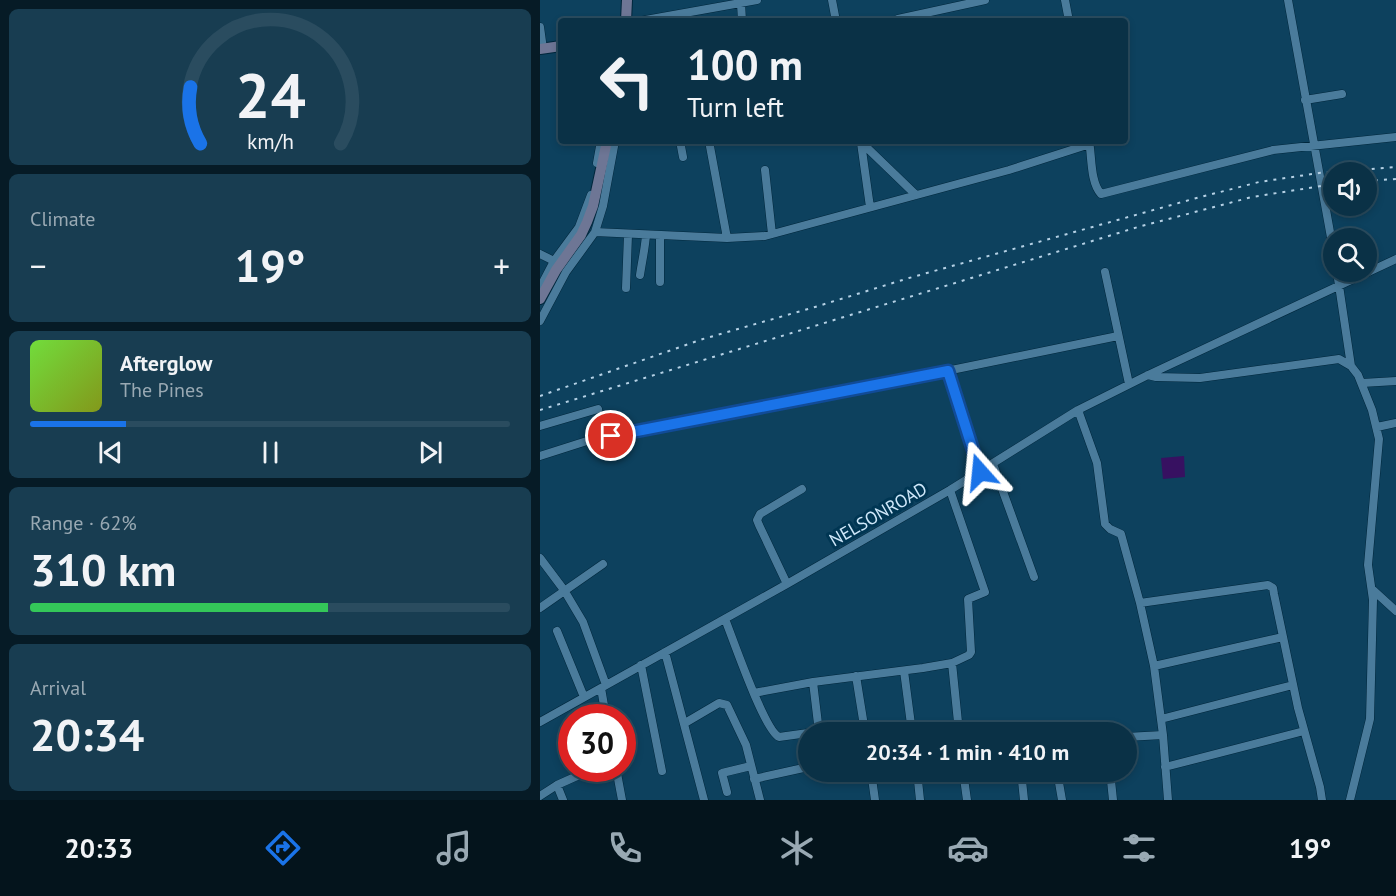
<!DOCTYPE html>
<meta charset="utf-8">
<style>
body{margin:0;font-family:"PT Sans",sans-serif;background:#183d51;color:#f1f3f6;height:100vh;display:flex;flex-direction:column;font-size:22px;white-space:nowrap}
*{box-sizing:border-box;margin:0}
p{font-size:20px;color:#99a9b3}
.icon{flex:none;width:33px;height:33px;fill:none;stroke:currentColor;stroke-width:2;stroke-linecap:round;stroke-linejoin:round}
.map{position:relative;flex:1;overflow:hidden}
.side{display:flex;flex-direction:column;gap:9px;padding:9px;background:#061b26;width:540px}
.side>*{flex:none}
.banner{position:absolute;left:18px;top:18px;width:570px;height:126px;border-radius:6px;box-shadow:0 3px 9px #0003,0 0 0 2px #2a4c5f;background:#0a3146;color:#f1f3f6;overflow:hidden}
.tools{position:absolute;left:783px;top:162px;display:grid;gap:12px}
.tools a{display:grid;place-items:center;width:54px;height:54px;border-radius:50%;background:#0a3146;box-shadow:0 3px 9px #0003,0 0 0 2px #2a4c5f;font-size:30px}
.speed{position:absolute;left:18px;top:704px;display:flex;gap:12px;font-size:30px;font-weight:700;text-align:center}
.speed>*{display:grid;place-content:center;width:78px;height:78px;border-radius:50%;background:#0a3146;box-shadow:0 3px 9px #0003,0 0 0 2px #2a4c5f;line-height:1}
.speed .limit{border:9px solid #d22;background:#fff;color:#111}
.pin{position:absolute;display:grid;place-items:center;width:51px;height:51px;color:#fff;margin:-26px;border:3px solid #fff;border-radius:50%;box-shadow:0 2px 6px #0007}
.me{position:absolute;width:66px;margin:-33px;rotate:342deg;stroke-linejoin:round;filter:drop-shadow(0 0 4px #0008)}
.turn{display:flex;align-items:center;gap:21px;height:126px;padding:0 30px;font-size:27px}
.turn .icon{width:78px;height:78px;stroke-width:2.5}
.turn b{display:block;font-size:42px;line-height:51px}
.big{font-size:45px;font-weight:700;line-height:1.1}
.side .card{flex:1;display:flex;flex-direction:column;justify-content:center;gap:9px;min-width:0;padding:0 21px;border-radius:9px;background:#183d51}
.side .dial{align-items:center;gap:0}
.dial svg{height:156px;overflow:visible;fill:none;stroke:#2a4c5f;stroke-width:7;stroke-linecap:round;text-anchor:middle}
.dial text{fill:#f1f3f6;stroke:none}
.song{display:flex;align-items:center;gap:18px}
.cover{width:72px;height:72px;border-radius:9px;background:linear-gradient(135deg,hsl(100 70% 55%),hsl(70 70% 35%))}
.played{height:6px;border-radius:3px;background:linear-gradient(90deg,#1a73e8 20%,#2a4c5f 20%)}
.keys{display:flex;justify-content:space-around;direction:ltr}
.heat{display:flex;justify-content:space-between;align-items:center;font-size:33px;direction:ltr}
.charge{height:9px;border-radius:4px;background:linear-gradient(90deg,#34c759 62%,#2a4c5f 0)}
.trip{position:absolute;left:258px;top:722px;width:339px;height:60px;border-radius:30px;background:#0a3146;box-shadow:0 3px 9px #0003,0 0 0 2px #2a4c5f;font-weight:700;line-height:60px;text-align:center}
.tabs{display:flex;height:96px;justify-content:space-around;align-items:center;background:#04141c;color:#99a9b3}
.tabs .icon{width:42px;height:42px}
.tabs .selected{color:#1a73e8}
.tabs b{font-size:27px;color:#f1f3f6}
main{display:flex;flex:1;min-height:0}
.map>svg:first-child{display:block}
.water{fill:#371161}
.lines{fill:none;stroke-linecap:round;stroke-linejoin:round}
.street-casing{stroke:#00273c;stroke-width:9}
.secondary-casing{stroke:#00273c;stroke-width:12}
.street{stroke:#4a7b9b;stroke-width:8}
.secondary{stroke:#6e7695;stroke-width:10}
.rail{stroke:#b5d1e5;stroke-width:2;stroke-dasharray:3 6;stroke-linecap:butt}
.route-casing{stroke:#114b97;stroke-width:15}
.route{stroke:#1a73e8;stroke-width:10}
.labels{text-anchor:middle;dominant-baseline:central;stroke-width:6;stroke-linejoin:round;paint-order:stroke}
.street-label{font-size:18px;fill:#cfe8fa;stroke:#003653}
</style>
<main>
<section class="side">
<div class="card dial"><svg viewBox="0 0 100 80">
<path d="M14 69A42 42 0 1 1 86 69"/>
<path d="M14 69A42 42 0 0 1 9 40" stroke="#1a73e8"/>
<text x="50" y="56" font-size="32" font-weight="700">24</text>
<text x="50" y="72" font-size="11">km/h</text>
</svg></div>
<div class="card"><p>Climate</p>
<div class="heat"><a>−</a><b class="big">19°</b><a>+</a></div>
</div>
<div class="card">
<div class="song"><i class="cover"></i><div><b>Afterglow</b><p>The Pines</p></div></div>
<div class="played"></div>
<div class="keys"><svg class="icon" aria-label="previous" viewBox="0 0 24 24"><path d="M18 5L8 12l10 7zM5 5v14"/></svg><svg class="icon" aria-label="pause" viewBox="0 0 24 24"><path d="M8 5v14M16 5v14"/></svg><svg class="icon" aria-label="next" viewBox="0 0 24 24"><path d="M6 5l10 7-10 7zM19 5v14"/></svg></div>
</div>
<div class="card"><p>Range · 62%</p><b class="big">310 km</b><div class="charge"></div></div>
<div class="card"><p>Arrival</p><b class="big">20:34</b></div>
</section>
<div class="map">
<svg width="856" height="800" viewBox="0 0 856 800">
<rect width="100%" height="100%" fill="#0d415e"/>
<!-- water -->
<path class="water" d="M 644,456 L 645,477 L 623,479 L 621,458 Z"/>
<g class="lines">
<!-- street casing -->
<g class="street-casing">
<path id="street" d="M 292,0 L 296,21
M 525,0 L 529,21
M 748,0 L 794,254
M 201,3 L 202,21
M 358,19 L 445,0
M 100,21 L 217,0
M 0,27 L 3,49
M 765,100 L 802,94
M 140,141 L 143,157
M 169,141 L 187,238
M 320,141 L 376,195
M 549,141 C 552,156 550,182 561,194 L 733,150 L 856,137
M 321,143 L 330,207
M 57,163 L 61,141
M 225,170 L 232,234
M 55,232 L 187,238 L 225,236 L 469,170 L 550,144
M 120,236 L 120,282
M 0,254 L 14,261
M 565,272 L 589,384
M 797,272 L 811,366
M 100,275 C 102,261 105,249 106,235
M 0,288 L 14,261 L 39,227 L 51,195
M 86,288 L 88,235
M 0,321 L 26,272 L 55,232 L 63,206 L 75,141
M 408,371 L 440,472
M 608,375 L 616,377 L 660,378 L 799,359 L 811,366 L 818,375 L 832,410 L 839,439 L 828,565 L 833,600 L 830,719 L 810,800
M 822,383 L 856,381
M 538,410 L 557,463 L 565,524 L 570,529 L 581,534 L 600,603
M 0,426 L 58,409
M 837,427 L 856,423
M 0,456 L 50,440 L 289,395 L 578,336
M 453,464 L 494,577
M 0,558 L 24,590 L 43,622 L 66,685
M 247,584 L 219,525 L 217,520 L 220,514 L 262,489
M 833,590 L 856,611
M 0,608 L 63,564
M 185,619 C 193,639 224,730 239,737 L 268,733
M 17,631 L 44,697
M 125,652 L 164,800
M 412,663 L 419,732
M 101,665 L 122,771
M 614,666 L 743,637
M 364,671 L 372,732
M 316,676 L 325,732
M 61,688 L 66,717
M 214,693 L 273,682
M 621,719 L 753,685
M 0,722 L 247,584 L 410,490 L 538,410 L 608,375 L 856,259
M 145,723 L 179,703 L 187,705 L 206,745 L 220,800
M 279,732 L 273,682 L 383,668 L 412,663 L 429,655 L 431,652 L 428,599 L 445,592 L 410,490
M 623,735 L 614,666 L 600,603 L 728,585 L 733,588 L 734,594 L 758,708 L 780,787 L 782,800
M 586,737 L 623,735 L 628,800
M 625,767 L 764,731
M 76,768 L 82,800
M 331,771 L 335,800
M 377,771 L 380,800
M 423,771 L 427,800
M 481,771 L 484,800
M 517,771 L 522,800
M 570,771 L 573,800
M 214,779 L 268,767
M 17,785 L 23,800
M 187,792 L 182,773 L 211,766
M 0,796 L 17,785 L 55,768"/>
</g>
<!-- secondary casing -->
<g class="secondary-casing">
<path id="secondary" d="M 86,21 L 87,0
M 0,49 L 21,46
M 0,299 L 16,270 L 41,235 L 47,222 L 53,206 L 67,141"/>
</g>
<!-- street -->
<use href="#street" class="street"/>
<!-- secondary -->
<use href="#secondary" class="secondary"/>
<!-- rail -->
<path class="rail" d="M 826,181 L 856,179
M 0,396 L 163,339 L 275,307 L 369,278 L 653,199 L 719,182 L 779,173 L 856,167
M 0,410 L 598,227 L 712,197 L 794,184"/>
</g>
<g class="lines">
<!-- route casing -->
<g class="route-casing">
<path id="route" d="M 71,436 L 408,371 L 440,472"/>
</g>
<!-- route -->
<use href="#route" class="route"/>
</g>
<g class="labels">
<!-- street labels -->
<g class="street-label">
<text transform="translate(338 514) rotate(-30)">NELSONROAD</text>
</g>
</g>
</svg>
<div class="tools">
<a><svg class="icon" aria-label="sound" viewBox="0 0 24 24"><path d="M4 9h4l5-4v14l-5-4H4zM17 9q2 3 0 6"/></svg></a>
<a><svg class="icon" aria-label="search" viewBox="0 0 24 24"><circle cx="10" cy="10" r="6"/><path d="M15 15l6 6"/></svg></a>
</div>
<div class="speed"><div class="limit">30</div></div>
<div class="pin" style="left:71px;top:436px;background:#d93025"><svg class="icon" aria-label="arrive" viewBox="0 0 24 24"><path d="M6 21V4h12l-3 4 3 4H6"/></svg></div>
<svg class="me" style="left:440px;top:472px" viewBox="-20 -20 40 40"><path d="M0-17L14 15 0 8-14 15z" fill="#1a73e8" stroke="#fff" stroke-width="4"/></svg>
<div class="trip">20:34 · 1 min · 410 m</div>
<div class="banner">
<div class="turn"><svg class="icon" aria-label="left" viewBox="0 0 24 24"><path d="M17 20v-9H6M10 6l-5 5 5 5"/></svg><div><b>100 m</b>Turn left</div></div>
</div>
</div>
</main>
<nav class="tabs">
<b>20:33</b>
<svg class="icon selected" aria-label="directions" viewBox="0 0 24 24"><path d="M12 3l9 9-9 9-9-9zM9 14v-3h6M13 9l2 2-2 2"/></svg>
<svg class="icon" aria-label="music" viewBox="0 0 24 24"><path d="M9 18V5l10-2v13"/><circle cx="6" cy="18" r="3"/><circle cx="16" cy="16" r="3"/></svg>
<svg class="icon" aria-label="phone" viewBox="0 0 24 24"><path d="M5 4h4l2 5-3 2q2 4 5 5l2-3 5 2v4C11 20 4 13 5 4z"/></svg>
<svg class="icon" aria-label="climate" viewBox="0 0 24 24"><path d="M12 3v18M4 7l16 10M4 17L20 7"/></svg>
<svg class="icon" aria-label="car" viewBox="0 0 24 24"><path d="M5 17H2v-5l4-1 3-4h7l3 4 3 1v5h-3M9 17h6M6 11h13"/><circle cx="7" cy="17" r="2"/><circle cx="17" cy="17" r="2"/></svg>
<svg class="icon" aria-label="filters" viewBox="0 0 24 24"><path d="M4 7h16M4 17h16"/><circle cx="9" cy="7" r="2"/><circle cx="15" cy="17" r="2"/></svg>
<b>19°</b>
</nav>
